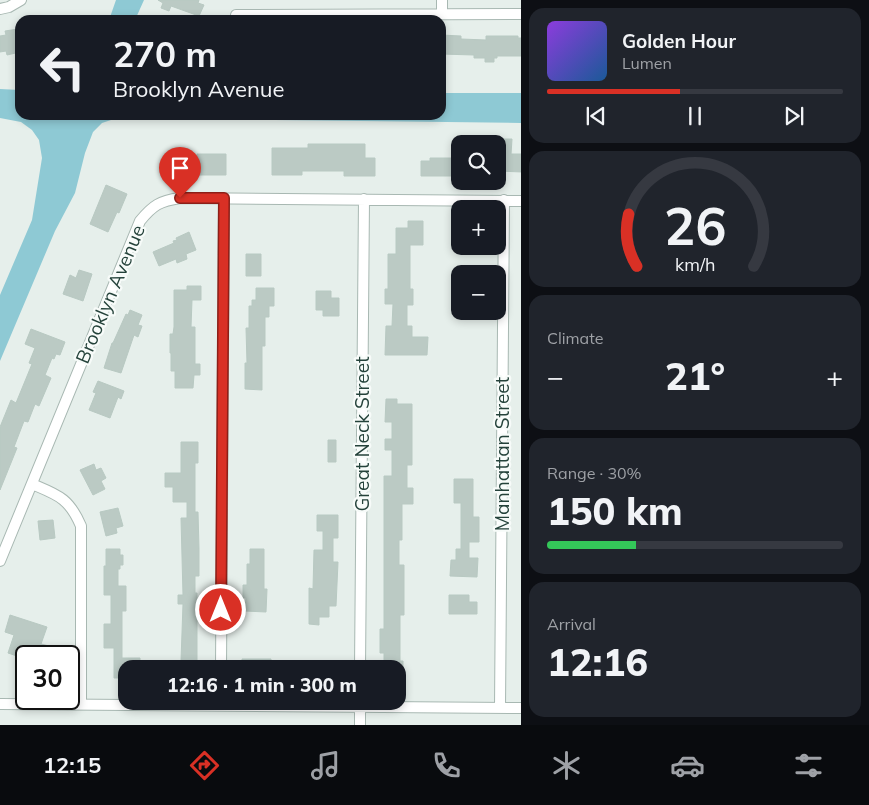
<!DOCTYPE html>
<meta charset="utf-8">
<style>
body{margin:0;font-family:Mulish,sans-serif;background:#20242c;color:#f1f3f6;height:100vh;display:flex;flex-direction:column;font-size:19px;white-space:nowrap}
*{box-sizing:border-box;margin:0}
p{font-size:16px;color:#9ea1a6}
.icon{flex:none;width:28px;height:28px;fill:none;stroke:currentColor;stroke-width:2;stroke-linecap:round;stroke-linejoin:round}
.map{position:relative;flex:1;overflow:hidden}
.sheet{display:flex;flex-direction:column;gap:8px;padding:8px;background:#0d0f14;width:348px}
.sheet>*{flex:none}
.guide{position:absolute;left:15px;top:15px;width:431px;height:105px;border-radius:15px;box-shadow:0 2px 8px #0003;background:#171b24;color:#f1f3f6;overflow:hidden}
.tools{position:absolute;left:451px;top:135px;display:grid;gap:10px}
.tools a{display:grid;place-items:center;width:55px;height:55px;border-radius:10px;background:#171b24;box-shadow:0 2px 8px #0003;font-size:25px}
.speed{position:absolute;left:15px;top:645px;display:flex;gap:10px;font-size:25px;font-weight:700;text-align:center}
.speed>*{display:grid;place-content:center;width:65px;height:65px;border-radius:50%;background:#171b24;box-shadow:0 2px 8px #0003;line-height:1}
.speed .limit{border:2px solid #111;border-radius:8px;background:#fff;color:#111}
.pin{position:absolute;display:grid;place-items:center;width:42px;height:42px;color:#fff;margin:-51px -21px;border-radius:50% 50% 50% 0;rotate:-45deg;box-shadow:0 0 5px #0007}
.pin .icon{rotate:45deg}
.me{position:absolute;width:55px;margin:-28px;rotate:0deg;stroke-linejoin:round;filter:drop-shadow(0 0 4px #0008)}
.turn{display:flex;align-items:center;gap:18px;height:105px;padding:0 15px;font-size:22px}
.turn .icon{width:65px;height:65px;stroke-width:2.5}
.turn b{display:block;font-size:35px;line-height:42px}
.big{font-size:38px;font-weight:800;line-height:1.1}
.sheet .widget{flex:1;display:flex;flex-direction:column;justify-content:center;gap:8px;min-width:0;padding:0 18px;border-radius:15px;background:#20242c}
.sheet .dial{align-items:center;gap:0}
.dial svg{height:130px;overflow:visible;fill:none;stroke:#363941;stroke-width:7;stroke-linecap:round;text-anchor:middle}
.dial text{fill:#f1f3f6;stroke:none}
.song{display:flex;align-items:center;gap:15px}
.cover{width:60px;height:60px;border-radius:8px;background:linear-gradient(135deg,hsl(270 70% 55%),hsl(210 70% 35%))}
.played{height:5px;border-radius:2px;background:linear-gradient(90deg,#d93025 45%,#363941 45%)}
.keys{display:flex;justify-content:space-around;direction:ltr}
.heat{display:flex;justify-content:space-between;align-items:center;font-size:28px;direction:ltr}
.charge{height:8px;border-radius:4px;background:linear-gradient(90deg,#34c759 30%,#363941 0)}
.trip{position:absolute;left:118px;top:660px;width:288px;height:50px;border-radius:15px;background:#171b24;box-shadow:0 2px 8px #0003;font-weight:800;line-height:50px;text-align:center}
.tab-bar{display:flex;height:80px;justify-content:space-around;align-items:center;background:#090b0e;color:#9ea1a6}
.tab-bar .icon{width:35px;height:35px}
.tab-bar .on{color:#d93025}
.tab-bar b{font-size:22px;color:#f1f3f6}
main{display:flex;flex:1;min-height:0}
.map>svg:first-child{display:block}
.water{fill:#8ec9d4}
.building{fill:#bbcac4;stroke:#b8c9c2}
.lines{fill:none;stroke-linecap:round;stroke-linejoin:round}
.street-casing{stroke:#a8b8b2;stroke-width:12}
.street{stroke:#fff;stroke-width:10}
.route-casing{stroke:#8d1f18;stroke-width:12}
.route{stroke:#d93025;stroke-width:9}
.labels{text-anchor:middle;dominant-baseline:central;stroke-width:4.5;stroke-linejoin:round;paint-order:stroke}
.street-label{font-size:19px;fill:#24423a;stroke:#f7fbf9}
</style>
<main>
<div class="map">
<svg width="522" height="725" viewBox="0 0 522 725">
<rect width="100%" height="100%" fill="#e6efeb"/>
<!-- water -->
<path class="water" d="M 116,0 L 144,0 L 135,20 L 109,20 Z
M 0,89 L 20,90 L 20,115 L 441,115 L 441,93 L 521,93 L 521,123 L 117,118 L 102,123 L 93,132 L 85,153 L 75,193 L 55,231 L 0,361 L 0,295 L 32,220 L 42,158 L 39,140 L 32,130 L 21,122 L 0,118 Z"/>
<!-- building -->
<path class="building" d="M 158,0 L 199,0 L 198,3 L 204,5 L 199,16 L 171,6 L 169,11 L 161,8 L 163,3 Z
M 18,29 L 20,52 L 7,55 L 6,51 L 0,52 L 0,36 L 6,35 L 5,31 Z
M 441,35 L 461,36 L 461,39 L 486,40 L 486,36 L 518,36 L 518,38 L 522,38 L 522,56 L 497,56 L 497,58 L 494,58 L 494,62 L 485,62 L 485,58 L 474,58 L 474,55 L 441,54 Z
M 503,139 L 512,139 L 511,154 L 522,154 L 522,172 L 498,171 L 498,147 L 503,147 Z
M 308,144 L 365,144 L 365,158 L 375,158 L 375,176 L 344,176 L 344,171 L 302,171 L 302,175 L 272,175 L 272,148 L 308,148 Z
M 197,154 L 226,154 L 226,175 L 196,175 Z
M 430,158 L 460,158 L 460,176 L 421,176 L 421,161 L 430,161 Z
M 106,185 L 127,194 L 119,213 L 117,212 L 108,232 L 90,224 Z
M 408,221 L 423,221 L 423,245 L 410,245 L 410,289 L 413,289 L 413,305 L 407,305 L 407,326 L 412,326 L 412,337 L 428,337 L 427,355 L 385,355 L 386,326 L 392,326 L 393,304 L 385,304 L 385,289 L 388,289 L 388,254 L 396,254 L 396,228 L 408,228 Z
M 189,232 L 196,250 L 186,254 L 187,259 L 177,263 L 176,259 L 159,266 L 153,252 L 174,243 L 173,241 L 177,240 L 176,238 Z
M 246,254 L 261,254 L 261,276 L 246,276 Z
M 79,270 L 92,274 L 83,301 L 63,294 L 70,275 L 76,278 Z
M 187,286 L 201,286 L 201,300 L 192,300 L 191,327 L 195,327 L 195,364 L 200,364 L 200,375 L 194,375 L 193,388 L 175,388 L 175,371 L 171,371 L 171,353 L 170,353 L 170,334 L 173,334 L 174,327 L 174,290 L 187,290 Z
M 256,288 L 274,288 L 274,306 L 269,306 L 269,317 L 265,317 L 265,346 L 262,346 L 262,390 L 245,389 L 245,363 L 247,363 L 246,328 L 249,328 L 249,306 L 252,306 L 252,300 L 256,300 Z
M 316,291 L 331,291 L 331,298 L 339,298 L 339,316 L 323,316 L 323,310 L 316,310 Z
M 130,310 L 142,315 L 138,325 L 142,326 L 138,337 L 134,335 L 121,373 L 104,368 L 112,343 L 113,343 L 126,314 L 128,315 Z
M 31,329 L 65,342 L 60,355 L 56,354 L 54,359 L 52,358 L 45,375 L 51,378 L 39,406 L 35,404 L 28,422 L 24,421 L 14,447 L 17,448 L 0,490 L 0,427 L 11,400 L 16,403 L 32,364 L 29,363 L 35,348 L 25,344 Z
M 98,381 L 124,391 L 121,399 L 118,397 L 110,418 L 89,410 L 96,393 L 93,392 Z
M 386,399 L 397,399 L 397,404 L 412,404 L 412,465 L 407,465 L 407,488 L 413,488 L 413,504 L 402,504 L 402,540 L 399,540 L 399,565 L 404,565 L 404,615 L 400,615 L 400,661 L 403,661 L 403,669 L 384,669 L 384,653 L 380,653 L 380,629 L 384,629 L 384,476 L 392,476 L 392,450 L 385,450 L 385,439 L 392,439 L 392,422 L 385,422 Z
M 328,440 L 336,440 L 336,462 L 328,462 Z
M 181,442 L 198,442 L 198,463 L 195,463 L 195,512 L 198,512 L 199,549 L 199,576 L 195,576 L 195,593 L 197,593 L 197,669 L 167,669 L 167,661 L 181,661 L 183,604 L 178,604 L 178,595 L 183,595 L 181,518 L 187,518 L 187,502 L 173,502 L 173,487 L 165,487 L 165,473 L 181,473 Z
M 94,464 L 96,470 L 101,468 L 106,478 L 101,481 L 105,489 L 93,495 L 80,470 Z
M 454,479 L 473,479 L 473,517 L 479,517 L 479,542 L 469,542 L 469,558 L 478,558 L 477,577 L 450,576 L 451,560 L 456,560 L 456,549 L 461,549 L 461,503 L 454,503 Z
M 118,508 L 123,526 L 116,528 L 117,533 L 106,536 L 100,512 Z
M 317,515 L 338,515 L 338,538 L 333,538 L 333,562 L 338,562 L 336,606 L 329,606 L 329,617 L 319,617 L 319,625 L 309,624 L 309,588 L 313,589 L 314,550 L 323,550 L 323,531 L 317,531 Z
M 53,520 L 55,538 L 40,540 L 38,521 Z
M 106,549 L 120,549 L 120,555 L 123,555 L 123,565 L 120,565 L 120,569 L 118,569 L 118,586 L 126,586 L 126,611 L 122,611 L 122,658 L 140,658 L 140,669 L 126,669 L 126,678 L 114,678 L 114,648 L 104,648 L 104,624 L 111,624 L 111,595 L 104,595 L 104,566 L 106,566 Z
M 250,549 L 264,549 L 264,589 L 267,589 L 266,612 L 245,611 L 246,598 L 243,598 L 243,585 L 247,585 L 247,564 L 250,564 Z
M 449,595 L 469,595 L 469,602 L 477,602 L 477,614 L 449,614 Z
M 10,615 L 47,627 L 41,644 L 49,646 L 46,656 L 26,656 L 26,659 L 8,653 L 14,635 L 5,632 Z
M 242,659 L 271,659 L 271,669 L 242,669 Z"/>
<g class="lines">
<!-- street casing -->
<g class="street-casing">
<path id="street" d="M 0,9 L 9,7 L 21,0
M 442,14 L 442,0
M 236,15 L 522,14
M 32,484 C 58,495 69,498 81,526 L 81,704
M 0,561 L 140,221 C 153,205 160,201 180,198 L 522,201
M 221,669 L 224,198
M 360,669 L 364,199
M 0,704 L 522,708
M 500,708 L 504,200
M 360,725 L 360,701"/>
</g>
<!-- street -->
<use href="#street" class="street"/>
</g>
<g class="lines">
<!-- route casing -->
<g class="route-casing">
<path id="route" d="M 180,198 L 224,198 L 221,610"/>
</g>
<!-- route -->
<use href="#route" class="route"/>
</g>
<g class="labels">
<!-- street labels -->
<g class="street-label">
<text transform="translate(110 294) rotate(-67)">Brooklyn Avenue</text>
<text transform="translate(362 434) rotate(-90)">Great Neck Street</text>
<text transform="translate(502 454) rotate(-90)">Manhattan Street</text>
</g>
</g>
</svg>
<div class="tools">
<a><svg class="icon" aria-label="search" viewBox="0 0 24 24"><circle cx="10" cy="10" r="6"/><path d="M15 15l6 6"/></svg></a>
<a>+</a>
<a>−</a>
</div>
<div class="speed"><div class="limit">30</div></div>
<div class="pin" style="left:180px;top:198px;background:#d93025"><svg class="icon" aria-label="arrive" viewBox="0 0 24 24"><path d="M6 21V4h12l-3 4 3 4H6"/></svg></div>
<svg class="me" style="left:221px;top:610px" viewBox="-20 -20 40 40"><circle r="17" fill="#d93025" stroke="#fff" stroke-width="3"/><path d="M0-11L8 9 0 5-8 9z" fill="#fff"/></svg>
<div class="trip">12:16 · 1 min · 300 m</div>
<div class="guide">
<div class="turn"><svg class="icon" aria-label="left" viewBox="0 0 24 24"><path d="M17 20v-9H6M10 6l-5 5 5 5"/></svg><div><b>270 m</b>Brooklyn Avenue</div></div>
</div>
</div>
<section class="sheet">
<div class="widget">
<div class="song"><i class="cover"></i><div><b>Golden Hour</b><p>Lumen</p></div></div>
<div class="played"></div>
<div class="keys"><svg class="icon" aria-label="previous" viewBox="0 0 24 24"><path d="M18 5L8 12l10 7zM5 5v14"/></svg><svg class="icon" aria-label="pause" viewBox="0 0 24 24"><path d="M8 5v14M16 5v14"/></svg><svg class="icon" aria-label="next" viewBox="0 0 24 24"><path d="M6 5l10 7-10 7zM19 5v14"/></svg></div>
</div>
<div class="widget dial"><svg viewBox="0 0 100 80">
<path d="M14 69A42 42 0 1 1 86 69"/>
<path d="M14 69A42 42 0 0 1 9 37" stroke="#d93025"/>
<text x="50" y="56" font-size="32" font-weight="700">26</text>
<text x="50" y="72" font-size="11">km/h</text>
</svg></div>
<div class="widget"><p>Climate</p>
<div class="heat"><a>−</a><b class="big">21°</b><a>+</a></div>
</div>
<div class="widget"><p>Range · 30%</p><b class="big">150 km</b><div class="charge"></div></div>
<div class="widget"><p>Arrival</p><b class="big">12:16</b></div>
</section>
</main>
<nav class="tab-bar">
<b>12:15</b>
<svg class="icon on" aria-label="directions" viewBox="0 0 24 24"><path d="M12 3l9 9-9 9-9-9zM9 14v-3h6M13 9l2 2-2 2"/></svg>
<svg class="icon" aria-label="music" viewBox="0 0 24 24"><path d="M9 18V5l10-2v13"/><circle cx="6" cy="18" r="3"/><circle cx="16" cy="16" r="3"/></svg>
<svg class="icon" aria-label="phone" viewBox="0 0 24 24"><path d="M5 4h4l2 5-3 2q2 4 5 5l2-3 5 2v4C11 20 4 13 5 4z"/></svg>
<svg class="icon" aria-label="climate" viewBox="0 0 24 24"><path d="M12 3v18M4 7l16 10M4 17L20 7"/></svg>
<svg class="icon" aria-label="car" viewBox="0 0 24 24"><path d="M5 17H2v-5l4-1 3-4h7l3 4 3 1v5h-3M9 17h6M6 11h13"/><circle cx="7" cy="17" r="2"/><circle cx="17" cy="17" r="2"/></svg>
<svg class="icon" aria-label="filters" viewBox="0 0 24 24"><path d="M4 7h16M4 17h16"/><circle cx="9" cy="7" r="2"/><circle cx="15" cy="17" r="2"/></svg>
</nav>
